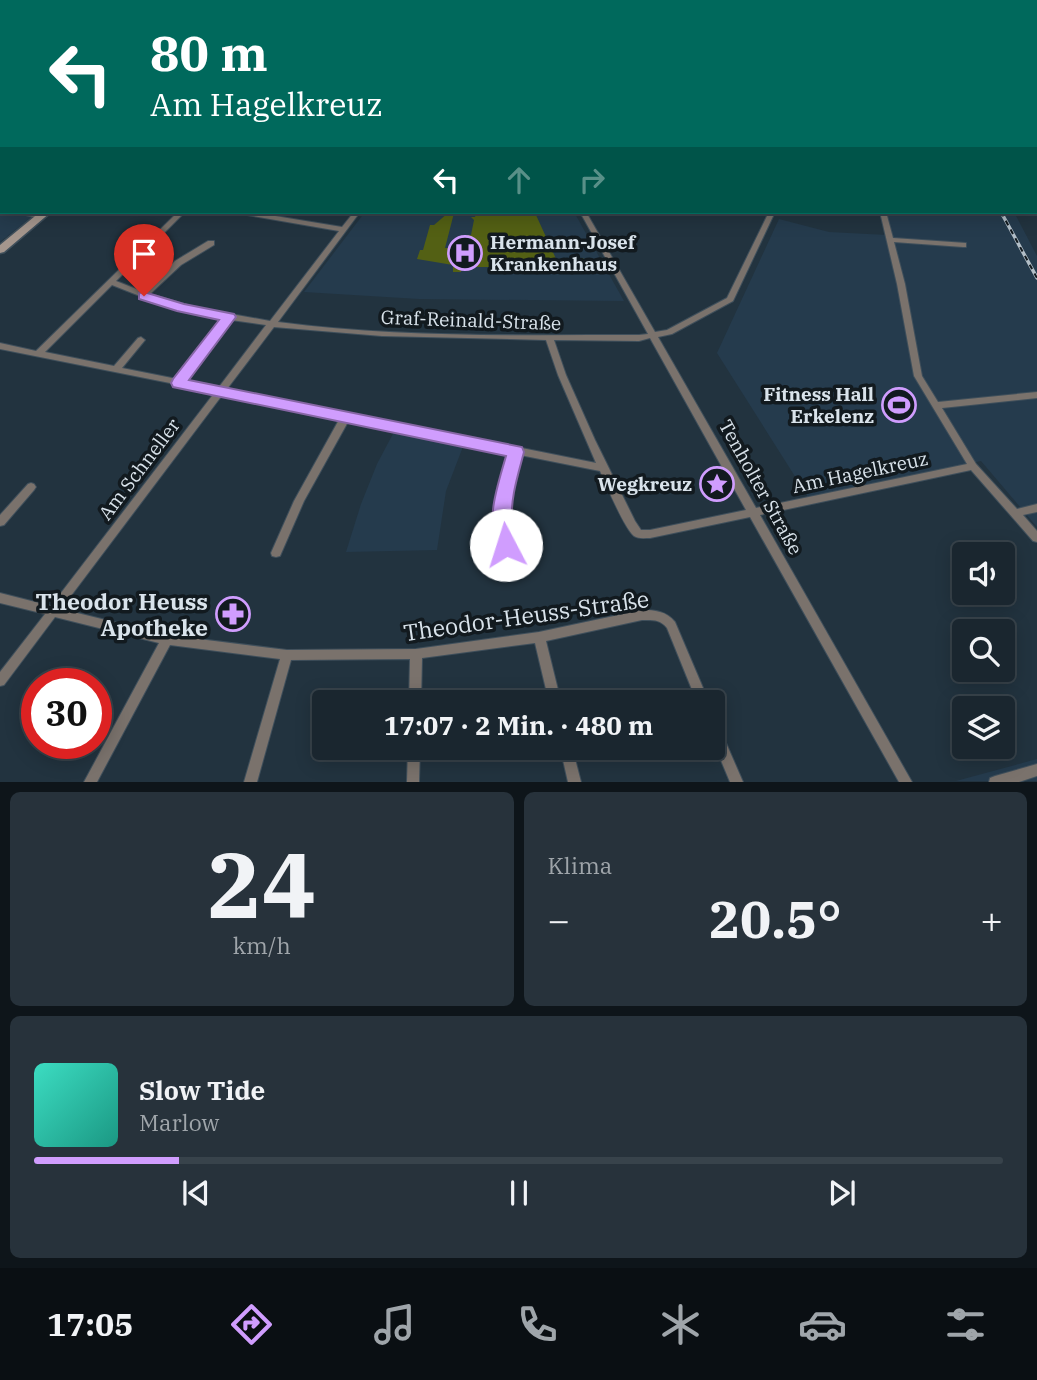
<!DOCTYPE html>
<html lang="de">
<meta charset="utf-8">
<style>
body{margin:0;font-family:"IBM Plex Serif",serif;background:#27323b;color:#f1f3f6;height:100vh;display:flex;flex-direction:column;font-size:26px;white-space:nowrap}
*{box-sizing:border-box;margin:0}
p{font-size:23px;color:#9fa5aa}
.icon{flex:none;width:38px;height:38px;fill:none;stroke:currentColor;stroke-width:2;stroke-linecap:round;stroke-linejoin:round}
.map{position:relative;height:782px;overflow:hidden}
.side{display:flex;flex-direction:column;gap:10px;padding:10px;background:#0e151a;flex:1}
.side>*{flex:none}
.top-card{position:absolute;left:0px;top:0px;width:1038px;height:214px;box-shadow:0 4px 18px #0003,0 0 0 2px #38434b;background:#00695c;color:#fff;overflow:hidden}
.buttons{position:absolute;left:952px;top:542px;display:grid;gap:14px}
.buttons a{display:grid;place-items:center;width:63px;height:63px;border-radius:7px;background:#1a262f;box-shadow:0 4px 18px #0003,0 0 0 2px #38434b;font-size:35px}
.speed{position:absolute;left:21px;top:668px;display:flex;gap:14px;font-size:35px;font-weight:700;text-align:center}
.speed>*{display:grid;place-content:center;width:91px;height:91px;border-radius:50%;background:#1a262f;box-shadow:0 4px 18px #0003,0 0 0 2px #38434b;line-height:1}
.speed .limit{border:10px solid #d22;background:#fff;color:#111}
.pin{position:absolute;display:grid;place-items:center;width:60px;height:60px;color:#fff;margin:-72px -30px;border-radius:50% 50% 50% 0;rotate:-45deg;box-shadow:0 0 7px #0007}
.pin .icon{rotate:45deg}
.me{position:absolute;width:77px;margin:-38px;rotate:355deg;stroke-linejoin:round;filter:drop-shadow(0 0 5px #0008)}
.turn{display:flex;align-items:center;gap:24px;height:147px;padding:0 35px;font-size:32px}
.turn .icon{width:91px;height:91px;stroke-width:2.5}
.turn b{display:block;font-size:49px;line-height:60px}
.lanes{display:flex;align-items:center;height:66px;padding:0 35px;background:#0003;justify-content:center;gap:35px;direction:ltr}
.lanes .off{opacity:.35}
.big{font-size:52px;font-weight:800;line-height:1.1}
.side .card{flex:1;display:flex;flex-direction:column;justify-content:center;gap:10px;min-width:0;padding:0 24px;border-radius:10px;background:#27323b}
.side .dial{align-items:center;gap:0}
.dial b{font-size:91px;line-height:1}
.song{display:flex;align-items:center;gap:21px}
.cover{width:84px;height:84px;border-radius:10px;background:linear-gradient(135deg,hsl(170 70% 55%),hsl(170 70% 35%))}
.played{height:7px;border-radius:4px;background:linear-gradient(90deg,#d09dfe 15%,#38434b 15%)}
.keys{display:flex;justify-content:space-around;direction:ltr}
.heat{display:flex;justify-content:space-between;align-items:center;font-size:38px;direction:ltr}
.side .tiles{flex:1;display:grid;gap:10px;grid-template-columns:1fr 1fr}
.card:last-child{grid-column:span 2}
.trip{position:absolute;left:312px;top:690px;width:413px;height:70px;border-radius:7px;background:#1a262f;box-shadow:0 4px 18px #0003,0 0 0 2px #38434b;font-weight:800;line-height:70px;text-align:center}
.tab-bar{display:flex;height:112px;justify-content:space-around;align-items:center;background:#0a0f13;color:#9fa5aa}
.tab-bar .icon{width:49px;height:49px}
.tab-bar .active{color:#d09dfe}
.tab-bar b{font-size:32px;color:#f1f3f6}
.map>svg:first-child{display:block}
.built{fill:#253b4d}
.green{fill:#536014}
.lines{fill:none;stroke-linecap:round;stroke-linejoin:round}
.pedestrian-casing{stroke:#3f4f5b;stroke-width:6}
.minor-casing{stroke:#3f4f5b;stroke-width:2}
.tertiary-casing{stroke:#3f4f5b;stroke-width:3}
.secondary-casing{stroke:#3f4f5b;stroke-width:3}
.pedestrian{stroke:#7a726c;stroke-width:4.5}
.minor{fill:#7a726c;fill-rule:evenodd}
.tertiary{fill:#7a726c;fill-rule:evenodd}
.secondary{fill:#a4968d;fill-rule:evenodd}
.rail-casing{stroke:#b2bec7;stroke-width:3.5}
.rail{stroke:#121a1f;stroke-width:2;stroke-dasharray:5;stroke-linecap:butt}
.route{fill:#d09dfe;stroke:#8766a5;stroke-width:2}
.labels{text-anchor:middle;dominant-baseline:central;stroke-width:7;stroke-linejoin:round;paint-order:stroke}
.poi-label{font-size:19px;font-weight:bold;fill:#d9e3eb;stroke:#121a1f;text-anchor:end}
.street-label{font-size:19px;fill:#d9e3eb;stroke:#121a1f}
.near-poi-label{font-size:23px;font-weight:bold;fill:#d9e3eb;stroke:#121a1f;text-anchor:end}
.near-street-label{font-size:23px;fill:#d9e3eb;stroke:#121a1f}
</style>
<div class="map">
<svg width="1037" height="782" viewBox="0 0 1037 782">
<rect width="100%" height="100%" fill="#22333f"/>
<!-- built -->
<path class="built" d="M 0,36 L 2,212 L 38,212 L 0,242 Z
M 365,212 L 574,212 L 624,301 L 419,299 L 304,292 Z
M 878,212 L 1014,212 L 1037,256 L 1037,527 L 981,461 L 808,497 L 717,353 L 779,219 L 829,232 L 887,235 Z
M 395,430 L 464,444 L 446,491 L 437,550 L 346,552 L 361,504 L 377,464 Z
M 1037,759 L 1037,781 L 956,781 Z"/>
<!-- green -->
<path class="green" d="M 493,212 L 558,212 L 536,215 L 557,261 L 583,258 L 587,265 L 533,264 L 532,261 L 524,260 L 523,268 L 516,268 L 516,261 L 495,261 L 494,267 L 462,267 L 461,272 L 453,272 L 453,265 L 417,259 L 420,250 L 423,250 L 430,225 L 434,225 L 448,213 L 454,213 L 445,248 L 454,248 L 452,254 L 466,256 L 470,239 L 466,239 L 467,235 L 471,235 L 474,220 L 471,217 L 475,217 L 476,213 Z"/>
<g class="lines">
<!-- pedestrian casing -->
<g class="pedestrian-casing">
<path id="pedestrian" d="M 664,0 L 669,2"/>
</g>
<!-- minor casing -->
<g class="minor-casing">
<path id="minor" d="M 340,0 L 344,0 L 344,2 L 339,2 Z
M 412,0 L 418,0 L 420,2 L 414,2 Z
M 513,0 L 517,0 L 517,2 L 513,2 Z
M 671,0 L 677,0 L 680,2 L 673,2 Z
M 701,0 L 707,0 L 705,2 L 699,2 Z
M 786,0 L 791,0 L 793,2 L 787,2 Z
M 1013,0 L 1017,0 L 1017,2 L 1013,2 Z
M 0,31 L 2,31 L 2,35 L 0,35 Z
M 1036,132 L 1037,132 L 1037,136 L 1036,136 Z
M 0,196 L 2,196 L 2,201 L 0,201 Z
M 20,212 L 44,214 L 45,215 C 40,219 25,216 20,212 Z
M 178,212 L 185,212 L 116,281 L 144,292 L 175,261 L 208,241 L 214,241 L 214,245 L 181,265 L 150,294 L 198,308 L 270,321 L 339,231 L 241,214 L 238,212 L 251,212 L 342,227 L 354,212 L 360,212 L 278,322 C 397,338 519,335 639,335 L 648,334 L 580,212 L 586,212 L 655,332 L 667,330 L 727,298 L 769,212 L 775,212 L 733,301 L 672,334 L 658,337 L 756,508 L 967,464 L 914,376 L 897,284 L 880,212 L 886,212 L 893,238 L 966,243 L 966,247 L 963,247 L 894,242 L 905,284 L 922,376 L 938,402 L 1037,392 L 1037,398 L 942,408 L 976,464 L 1017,509 L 1037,504 L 1037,512 L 1023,515 L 1037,531 L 1037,542 L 1033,541 L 971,470 L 760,515 L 912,782 L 899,782 L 750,517 L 650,538 C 645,538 638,539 634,536 C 624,528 606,484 600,471 L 520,455 C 512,485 507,514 511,545 L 510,548 L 506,549 L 502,548 L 501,545 C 497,513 502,484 511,453 L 349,420 L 304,501 L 280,556 L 276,557 L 272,556 L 271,553 L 294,501 L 340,418 L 223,394 L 61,609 L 167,635 L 287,650 L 416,649 L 539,632 L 642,610 C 655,610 666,611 675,622 L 709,702 L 697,702 L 667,628 C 660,619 652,620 642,620 L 546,641 L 561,702 L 549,702 L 535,643 L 422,658 L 421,702 L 409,702 L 410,659 L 291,660 L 257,782 L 244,782 L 280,659 L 170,645 L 97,782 L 84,782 L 159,643 L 55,617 L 4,685 L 0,686 L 0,672 L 45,614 L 0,603 L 0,593 L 51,606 L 215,392 L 0,349 L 0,343 L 36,351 ZM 112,285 L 140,296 L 141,298 L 224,318 L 177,379 L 122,368 L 145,340 L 141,337 L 138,338 L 114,366 L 45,352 ZM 231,320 L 266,325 L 219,387 L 185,381 ZM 274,327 L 382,336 L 546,340 L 558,375 L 596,463 L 227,389 ZM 650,338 L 746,510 L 650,530 L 641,530 L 635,521 L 595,440 L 566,375 L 554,340 L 639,341 Z
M 31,483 L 34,484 L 36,487 L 34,490 L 4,525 L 0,526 L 0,515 L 28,484 Z
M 712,718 L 716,720 L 743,782 L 730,782 L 712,739 Z
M 408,747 L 420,747 L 419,782 L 407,782 Z
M 560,747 L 572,747 L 581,782 L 568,782 Z
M 1037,764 L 1037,776 L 1019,782 L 989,782 L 990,778 L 995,776 Z"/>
</g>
<!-- tertiary casing -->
<g class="tertiary-casing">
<path id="tertiary" d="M 655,0 L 652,2 L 643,2 Z
M 867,0 L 878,2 L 869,2 Z
M 929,0 L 935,0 L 935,2 L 929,2 Z"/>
</g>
<!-- secondary casing -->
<g class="secondary-casing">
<path id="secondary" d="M 162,0 L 168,0 L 161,2 Z
M 0,116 L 2,116 L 2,122 L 0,122 Z
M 1036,144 L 1037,144 L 1037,150 L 1036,150 Z
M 40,212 L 51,212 L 4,252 L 0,253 L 0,245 Z"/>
</g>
<!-- pedestrian -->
<use href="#pedestrian" class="pedestrian"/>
<!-- minor -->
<use href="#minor" class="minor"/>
<!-- tertiary -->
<use href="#tertiary" class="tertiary"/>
<!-- secondary -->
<use href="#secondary" class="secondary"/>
<!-- rail casing -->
<g class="rail-casing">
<path id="rail" d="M 1001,212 L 1037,278"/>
</g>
<!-- rail -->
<use href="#rail" class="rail"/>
</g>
<!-- route -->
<path class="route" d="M 144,292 L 184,304 L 234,314 L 236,317 L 189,380 L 522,447 L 524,452 C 518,475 510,499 512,523 C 512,533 517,542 513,551 L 506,553 L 499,551 C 484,521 498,485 506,456 L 173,387 L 171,383 L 173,379 L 219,320 L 177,311 L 139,299 L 139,293 Z"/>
<!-- icons -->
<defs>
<g id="hospital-ring" transform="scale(1.75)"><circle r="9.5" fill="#121a1f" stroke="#d09dfe" stroke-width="1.5"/><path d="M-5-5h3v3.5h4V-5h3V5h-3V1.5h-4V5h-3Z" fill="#d09dfe"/></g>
<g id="stadium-ring" transform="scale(1.75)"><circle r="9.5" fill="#121a1f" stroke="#d09dfe" stroke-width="1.5"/><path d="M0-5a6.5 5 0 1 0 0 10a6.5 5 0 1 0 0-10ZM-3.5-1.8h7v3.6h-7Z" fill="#d09dfe"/></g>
<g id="sight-ring" transform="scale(1.75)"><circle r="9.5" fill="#121a1f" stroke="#d09dfe" stroke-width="1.5"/><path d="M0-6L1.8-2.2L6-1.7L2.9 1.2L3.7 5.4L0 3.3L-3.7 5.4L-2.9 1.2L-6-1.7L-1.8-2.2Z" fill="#d09dfe"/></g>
<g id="pharmacy-ring" transform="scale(1.75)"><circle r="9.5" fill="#121a1f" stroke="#d09dfe" stroke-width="1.5"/><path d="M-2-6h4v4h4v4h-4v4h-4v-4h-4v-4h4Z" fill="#d09dfe"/></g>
</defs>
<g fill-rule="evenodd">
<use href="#hospital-ring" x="465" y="253"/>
<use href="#stadium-ring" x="899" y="405"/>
<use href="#sight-ring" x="717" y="484"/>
<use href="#pharmacy-ring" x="233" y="614"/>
</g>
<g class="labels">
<!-- poi labels -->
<g class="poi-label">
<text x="490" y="242" text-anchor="start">Hermann-Josef<tspan x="490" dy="22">Krankenhaus</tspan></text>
<text x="874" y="394">Fitness Hall<tspan x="874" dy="22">Erkelenz</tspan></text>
<text x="692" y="484">Wegkreuz</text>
</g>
<!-- street labels -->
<g class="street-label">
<text transform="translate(471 320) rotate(2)">Graf-Reinald-Straße</text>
<text transform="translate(139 469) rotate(-53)">Am Schneller</text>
<text transform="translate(860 472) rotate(-12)">Am Hagelkreuz</text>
<text transform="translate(761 487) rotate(61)">Tenholter Straße</text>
</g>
<!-- near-poi labels -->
<g class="near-poi-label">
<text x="208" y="601">Theodor Heuss<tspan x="208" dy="26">Apotheke</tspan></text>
</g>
<!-- near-street labels -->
<g class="near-street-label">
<text transform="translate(526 615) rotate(-8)">Theodor-Heuss-Straße</text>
</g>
</g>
</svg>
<div class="buttons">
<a><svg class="icon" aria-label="sound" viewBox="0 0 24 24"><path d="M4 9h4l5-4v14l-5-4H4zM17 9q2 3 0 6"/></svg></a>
<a><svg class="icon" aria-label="search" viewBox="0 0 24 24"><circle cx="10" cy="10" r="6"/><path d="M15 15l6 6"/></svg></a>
<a><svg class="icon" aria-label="layers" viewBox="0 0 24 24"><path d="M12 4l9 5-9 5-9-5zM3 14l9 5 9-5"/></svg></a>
</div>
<div class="speed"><div class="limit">30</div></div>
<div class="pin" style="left:144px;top:296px;background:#d93025"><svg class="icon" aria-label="arrive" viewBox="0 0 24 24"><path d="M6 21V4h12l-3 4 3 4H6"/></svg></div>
<svg class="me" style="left:506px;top:545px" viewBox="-20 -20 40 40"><circle r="19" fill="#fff"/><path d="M0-13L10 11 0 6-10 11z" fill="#d09dfe"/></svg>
<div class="trip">17:07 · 2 Min. · 480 m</div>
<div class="top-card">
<div class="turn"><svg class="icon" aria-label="left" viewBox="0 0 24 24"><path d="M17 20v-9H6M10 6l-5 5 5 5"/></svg><div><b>80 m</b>Am Hagelkreuz</div></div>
<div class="lanes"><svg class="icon" aria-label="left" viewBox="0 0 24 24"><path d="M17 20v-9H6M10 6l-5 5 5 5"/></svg><svg class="icon off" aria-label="ahead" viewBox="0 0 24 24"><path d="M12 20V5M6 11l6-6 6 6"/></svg><svg class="icon off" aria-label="right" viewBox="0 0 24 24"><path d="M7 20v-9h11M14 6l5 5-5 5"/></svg></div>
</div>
</div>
<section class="side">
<div class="tiles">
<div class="card dial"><b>24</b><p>km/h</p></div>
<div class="card"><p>Klima</p>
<div class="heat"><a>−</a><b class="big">20.5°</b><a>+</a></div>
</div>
<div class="card">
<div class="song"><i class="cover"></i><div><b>Slow Tide</b><p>Marlow</p></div></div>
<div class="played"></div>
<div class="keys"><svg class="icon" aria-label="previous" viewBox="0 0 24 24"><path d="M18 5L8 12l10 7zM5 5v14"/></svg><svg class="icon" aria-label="pause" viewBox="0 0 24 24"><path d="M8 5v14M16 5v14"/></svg><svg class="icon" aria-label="next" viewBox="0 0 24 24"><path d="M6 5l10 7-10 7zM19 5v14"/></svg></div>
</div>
</div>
</section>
<nav class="tab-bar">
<b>17:05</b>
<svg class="icon active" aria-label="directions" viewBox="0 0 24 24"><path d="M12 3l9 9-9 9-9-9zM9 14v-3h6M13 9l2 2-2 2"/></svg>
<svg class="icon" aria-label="music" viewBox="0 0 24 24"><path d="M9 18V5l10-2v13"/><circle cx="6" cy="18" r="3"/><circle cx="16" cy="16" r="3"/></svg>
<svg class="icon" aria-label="phone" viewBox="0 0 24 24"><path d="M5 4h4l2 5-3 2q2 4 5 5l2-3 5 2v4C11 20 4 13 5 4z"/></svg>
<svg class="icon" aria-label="climate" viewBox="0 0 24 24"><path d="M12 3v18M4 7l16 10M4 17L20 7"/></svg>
<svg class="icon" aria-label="car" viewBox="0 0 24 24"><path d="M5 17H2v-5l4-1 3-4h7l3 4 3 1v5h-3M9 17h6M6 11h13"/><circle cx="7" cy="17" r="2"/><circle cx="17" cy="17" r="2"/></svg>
<svg class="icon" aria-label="filters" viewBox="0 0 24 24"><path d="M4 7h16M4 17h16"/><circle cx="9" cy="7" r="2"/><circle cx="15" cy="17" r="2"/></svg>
</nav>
